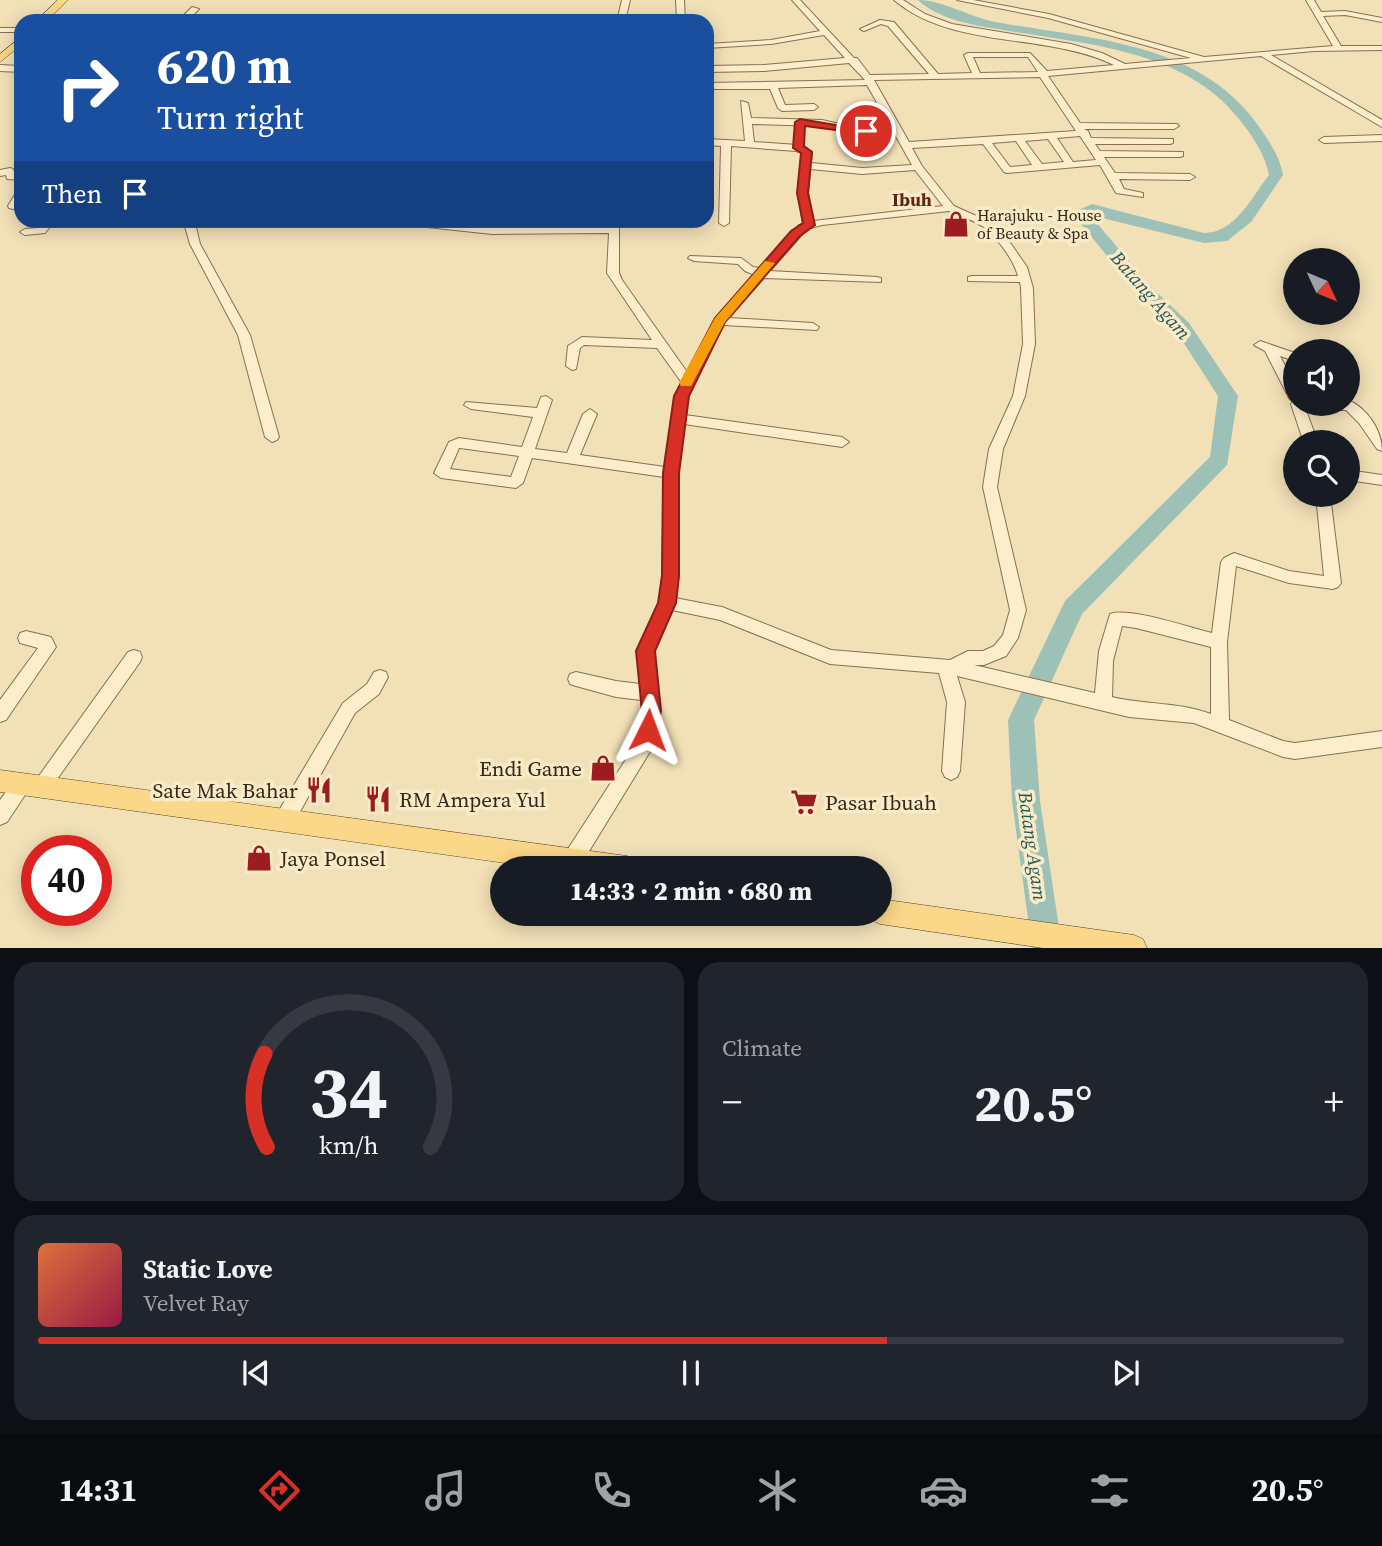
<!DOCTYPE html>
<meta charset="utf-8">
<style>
body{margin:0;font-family:"Source Serif 4",serif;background:#20242c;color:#f1f3f6;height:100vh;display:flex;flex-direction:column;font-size:26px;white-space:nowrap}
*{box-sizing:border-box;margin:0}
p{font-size:23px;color:#9ea1a6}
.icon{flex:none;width:38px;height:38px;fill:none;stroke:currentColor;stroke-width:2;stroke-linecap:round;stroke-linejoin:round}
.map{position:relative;height:948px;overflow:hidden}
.sheet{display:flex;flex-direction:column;gap:14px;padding:14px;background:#0d0f14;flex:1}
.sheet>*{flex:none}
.guide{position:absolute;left:14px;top:14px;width:700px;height:214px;border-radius:21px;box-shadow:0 4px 18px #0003;background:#1a4fa0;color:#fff;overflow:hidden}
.needle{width:46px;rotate:134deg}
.fabs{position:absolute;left:1283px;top:248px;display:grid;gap:14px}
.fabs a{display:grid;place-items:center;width:77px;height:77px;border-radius:50%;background:#171b24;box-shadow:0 4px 18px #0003;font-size:35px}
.speed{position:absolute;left:21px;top:835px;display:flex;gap:14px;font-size:35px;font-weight:700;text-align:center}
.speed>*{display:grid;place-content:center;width:91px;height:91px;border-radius:50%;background:#171b24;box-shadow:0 4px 18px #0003;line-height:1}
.speed .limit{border:10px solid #d22;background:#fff;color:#111}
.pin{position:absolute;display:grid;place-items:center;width:60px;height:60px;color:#fff;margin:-30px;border:4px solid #fff;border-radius:50%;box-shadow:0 2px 7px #0007}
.me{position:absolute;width:77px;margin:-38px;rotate:3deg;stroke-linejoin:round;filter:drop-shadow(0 0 5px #0008)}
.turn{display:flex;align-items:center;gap:24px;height:147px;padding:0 28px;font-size:32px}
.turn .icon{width:91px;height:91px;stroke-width:2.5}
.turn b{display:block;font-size:49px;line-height:60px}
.then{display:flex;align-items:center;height:66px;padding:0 28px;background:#0003;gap:14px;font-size:26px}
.big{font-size:52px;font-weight:800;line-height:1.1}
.sheet .card{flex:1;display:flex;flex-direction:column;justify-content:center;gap:10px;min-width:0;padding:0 24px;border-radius:21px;background:#20242c}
.sheet .dial{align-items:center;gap:0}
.dial svg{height:182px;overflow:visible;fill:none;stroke:#363941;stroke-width:7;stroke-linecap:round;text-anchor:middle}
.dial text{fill:#f1f3f6;stroke:none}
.song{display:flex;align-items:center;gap:21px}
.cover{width:84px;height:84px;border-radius:10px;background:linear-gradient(135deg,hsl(20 70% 55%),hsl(340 70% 35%))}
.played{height:7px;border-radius:4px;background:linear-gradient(90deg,#d93025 65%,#363941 65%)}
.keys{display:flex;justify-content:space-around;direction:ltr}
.heat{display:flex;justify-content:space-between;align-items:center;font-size:38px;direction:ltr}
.sheet .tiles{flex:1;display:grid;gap:14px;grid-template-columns:1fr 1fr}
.card:last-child{grid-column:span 2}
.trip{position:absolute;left:490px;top:856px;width:402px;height:70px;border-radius:35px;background:#171b24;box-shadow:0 4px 18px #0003;font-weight:800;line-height:70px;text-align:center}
.tab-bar{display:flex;height:112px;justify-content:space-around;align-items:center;background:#090b0e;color:#9ea1a6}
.tab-bar .icon{width:49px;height:49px}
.tab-bar .active{color:#d93025}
.tab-bar b{font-size:32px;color:#f1f3f6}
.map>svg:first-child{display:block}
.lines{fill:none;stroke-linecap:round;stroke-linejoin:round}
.river{fill:#9dc1b6;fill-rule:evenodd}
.minor-casing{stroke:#896f52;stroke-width:2}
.major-casing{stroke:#553d27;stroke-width:1}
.minor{fill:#fcedcb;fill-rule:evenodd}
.major{fill:#fbd789;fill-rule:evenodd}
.route{fill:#d93025;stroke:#8d1f18;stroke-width:2}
.slow{fill:#f59e0b}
.labels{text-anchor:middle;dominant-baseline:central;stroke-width:7;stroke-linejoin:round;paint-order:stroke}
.far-poi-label{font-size:16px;fill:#362718;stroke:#f9eac8;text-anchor:start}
.far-quarter-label{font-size:18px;font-weight:bold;fill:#662514;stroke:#f9eac8}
.water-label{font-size:19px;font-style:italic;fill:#265754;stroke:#f9eac8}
.near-poi-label{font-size:21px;fill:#362718;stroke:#f9eac8;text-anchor:start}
</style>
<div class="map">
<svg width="1382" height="948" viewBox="0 0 1382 948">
<rect width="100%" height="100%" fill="#f2e0b7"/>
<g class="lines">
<!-- river -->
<path class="river" d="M 918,0 C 942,0 970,17 995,22 C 1088,39 1201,41 1260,128 C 1270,143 1280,157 1283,175 L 1251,222 L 1227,241 L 1204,243 L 1090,215 L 1151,287 L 1189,323 L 1238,396 L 1227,465 L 1082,614 L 1034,720 L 1040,801 L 1062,948 L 1032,948 L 1012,801 L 1008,720 L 1065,601 L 1210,457 L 1218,396 L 1176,331 L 1139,295 L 1072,213 L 1092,204 L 1204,233 C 1235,233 1252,197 1269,175 C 1265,154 1252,135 1239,119 C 1183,48 1081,44 998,29 C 972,25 938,19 918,0 Z"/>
<!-- minor casing -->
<g class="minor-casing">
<path id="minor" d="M 622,0 L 630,0 L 625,21 L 617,21 Z
M 676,0 L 684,0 L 685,21 L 677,21 Z
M 792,0 L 800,0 L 854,58 L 857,58 L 870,75 L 929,74 L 888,26 L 881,24 L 864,31 L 860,29 L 880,20 L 894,22 L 938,74 L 972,73 L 964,55 L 968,53 L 1030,53 L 1047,71 L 1114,65 C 1046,32 953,50 894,0 L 903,0 L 925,14 L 952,24 L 1071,44 L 1102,53 L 1125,64 L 1191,58 L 1048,18 L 957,0 L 973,0 L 1049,14 L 1204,57 L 1333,46 L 1306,0 L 1314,0 L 1321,12 L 1345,11 L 1382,18 L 1382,22 L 1345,15 L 1323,16 L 1341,46 L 1382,46 L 1382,50 L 1314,51 L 1271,55 L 1382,120 L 1382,127 L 1261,56 L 1048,76 L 1080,123 L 1177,124 L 1179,126 L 1174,129 L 1084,129 L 1088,131 L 1091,138 L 1173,139 L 1173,143 L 1170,144 L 1095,144 L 1100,151 L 1183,152 L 1183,156 L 1180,157 L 1104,157 L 1115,173 L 1190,174 L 1195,177 L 1190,180 L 1119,179 L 1124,189 L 1143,193 L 1143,197 L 1116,193 L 1100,165 L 1007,173 L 1004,172 L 983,144 L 912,148 L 922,166 L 954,206 L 992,223 L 1011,244 L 1027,267 L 1033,288 L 1035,344 L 1025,396 L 1003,449 L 997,487 L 1026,610 L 1018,638 L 1006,656 L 984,665 L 974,665 L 1095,693 L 1099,651 L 1110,614 C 1130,607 1190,628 1212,633 L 1221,562 L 1224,558 L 1234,553 L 1289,571 L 1324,576 L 1316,495 L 1330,495 L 1341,583 L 1338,587 L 1333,589 L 1289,583 L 1236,566 L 1227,642 L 1229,720 L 1283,741 L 1295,743 L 1382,731 L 1382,747 L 1295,759 L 1283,757 L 1194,723 L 1129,717 L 957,676 L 965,702 L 960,771 L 957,777 L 951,780 L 945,777 L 942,771 L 947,702 L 939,673 L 830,664 L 720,620 L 672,610 L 654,651 L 660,711 L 651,750 L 580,866 L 575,868 L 566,866 L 563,859 L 566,852 L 634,747 L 642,711 L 641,700 L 616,697 L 576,686 L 570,684 L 568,679 L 570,674 L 576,672 L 616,681 L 640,684 L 638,651 L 659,603 L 662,576 L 664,477 L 532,458 L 523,483 L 516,488 L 441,478 L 434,473 L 449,442 L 459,438 L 522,447 L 533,417 L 471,409 L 464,405 L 466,402 L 537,408 L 541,397 L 546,396 L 552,400 L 535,449 L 567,453 L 583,414 L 590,409 L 597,414 L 580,455 L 665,467 L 675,396 L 682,383 L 657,348 L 584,345 L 580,348 L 576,369 L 572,370 L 566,366 L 568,346 L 582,337 L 652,340 L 607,273 L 609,233 L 492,234 L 390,223 L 385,220 L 424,220 L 492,228 L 610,227 L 611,220 L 619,220 L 619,273 L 622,280 L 687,372 L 716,318 L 755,275 L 745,271 L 738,264 L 694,261 L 688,258 L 690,256 L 741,258 L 753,267 L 760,268 L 799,225 L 803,224 L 798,193 L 802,153 L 796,151 L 731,146 L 729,223 L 724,226 L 719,223 L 721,146 L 707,145 L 707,139 L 745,141 L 741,101 L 748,103 L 751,118 L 822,120 L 871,131 L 866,134 L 822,126 L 752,124 L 754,142 L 798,145 L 812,152 L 811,163 L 862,168 L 912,165 L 867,85 L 778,88 L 785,105 L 814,104 L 818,107 L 814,110 L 782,111 L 778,108 L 770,89 L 707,89 L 707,83 L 865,80 L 849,63 L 764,71 L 707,72 L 707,66 L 764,65 L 845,58 L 824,35 L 771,44 L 707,48 L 707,44 L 771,40 L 820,31 ZM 973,57 L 1028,57 L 1038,72 L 980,73 ZM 1040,77 L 1076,131 L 909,142 L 874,80 ZM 1080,136 L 1096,160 L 1073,162 L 1057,138 ZM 1048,139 L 1064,162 L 1042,164 L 1025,141 ZM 1016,141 L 1032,165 L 1010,167 L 992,143 ZM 810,169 L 862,174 L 915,170 L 943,206 L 813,221 L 808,193 ZM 949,211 C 960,216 976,221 985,228 C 999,240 1013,259 1018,276 L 972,276 L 968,277 L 968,281 L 1020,282 L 1021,288 L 1023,344 L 1013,396 L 989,449 L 983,487 L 1010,610 L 1003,635 L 994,646 L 983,651 L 968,651 L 950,660 L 831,650 L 722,607 L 675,598 L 678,576 L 678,473 L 684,424 L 842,447 L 849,442 L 842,437 L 685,415 L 687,396 L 724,325 L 817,330 L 819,327 L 813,323 L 729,318 L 764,278 L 881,282 L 881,278 L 877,277 L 770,271 L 807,229 L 822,225 ZM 459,448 L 460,448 L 519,456 L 511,477 L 450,469 ZM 1122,626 L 1136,628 L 1211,647 L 1211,714 C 1180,702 1145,705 1112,697 L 1113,661 Z
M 192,7 L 199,9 L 187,21 L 178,21 Z
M 0,28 L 21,28 L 21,32 L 0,32 Z
M 0,65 L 21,66 L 21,72 L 0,71 Z
M 1382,135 L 1382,141 L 1324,143 L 1319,140 L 1324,137 Z
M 10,168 L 13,169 L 15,174 L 21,174 L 21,180 L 7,179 L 6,175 L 0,176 L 0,170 Z
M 21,190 C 21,198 22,207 13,209 L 9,208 L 8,206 L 17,191 Z
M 44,220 L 55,220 L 45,233 L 25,235 L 20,232 L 25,229 L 38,228 Z
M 140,220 L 199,220 L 195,223 L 200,244 L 250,335 L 279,437 L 277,440 L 272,442 L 265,437 L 238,335 L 190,244 L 184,223 L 145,223 Z
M 1260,341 L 1295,353 L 1295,361 L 1280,356 L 1295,385 L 1295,404 L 1348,404 L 1348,400 C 1367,408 1382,430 1382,451 L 1377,449 L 1359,423 L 1346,410 L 1306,410 L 1318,443 L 1304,443 L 1291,404 L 1293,402 L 1289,398 L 1265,351 L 1254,345 Z
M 1348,470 L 1382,475 L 1382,485 L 1348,480 Z
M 26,631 L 51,637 L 56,647 L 6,720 L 0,722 L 0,700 L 38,648 L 20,643 L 18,638 L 20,633 Z
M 134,650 L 140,652 L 142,657 L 140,662 L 48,792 L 42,795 L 36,792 L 33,786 L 36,780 L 128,652 Z
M 380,670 L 386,672 L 388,677 L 379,694 L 355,713 L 292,826 L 285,828 L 278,826 L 276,819 L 278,812 L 343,703 L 367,684 L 374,672 Z
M 23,774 L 29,777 L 32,783 L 29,789 L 7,822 L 0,825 L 0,800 L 17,777 Z"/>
</g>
<!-- major casing -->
<g class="major-casing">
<path id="major" d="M 58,0 L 68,0 L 47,21 L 36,21 Z
M 21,37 L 21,45 L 0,62 L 0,54 Z
M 0,770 L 627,856 L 636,859 L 639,868 L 541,868 L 0,792 Z
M 880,899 L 1134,935 L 1143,939 L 1147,948 L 1043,948 L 880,924 L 871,920 L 869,914 L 880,914 Z"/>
</g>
<!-- minor -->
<use href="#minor" class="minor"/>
<!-- major -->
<use href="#major" class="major"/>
</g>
<!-- route -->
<path class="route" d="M 800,119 L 872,131 L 866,134 L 805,126 L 804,146 L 812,152 L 808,193 L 815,225 L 800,236 L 725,322 L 689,396 L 679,473 L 679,576 L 676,603 L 655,651 L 661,711 L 655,737 L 648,740 L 641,737 L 638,730 L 642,711 L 636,651 L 658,603 L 662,576 L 663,473 L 674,396 L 715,318 L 791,231 L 803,223 L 797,193 L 801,153 L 793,148 L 795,122 Z"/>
<!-- slow -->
<path class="slow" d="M 765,261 L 775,263 L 725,322 L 691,386 L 681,386 L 679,383 L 715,318 Z"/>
<!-- icons -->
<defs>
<g id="shop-bare" transform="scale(2.1)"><path d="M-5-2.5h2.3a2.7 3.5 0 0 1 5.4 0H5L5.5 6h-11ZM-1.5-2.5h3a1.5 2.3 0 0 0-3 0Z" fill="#9d1c1d" stroke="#f9eac8" stroke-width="2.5" paint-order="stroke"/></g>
<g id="restaurant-bare" transform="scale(2.1)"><path d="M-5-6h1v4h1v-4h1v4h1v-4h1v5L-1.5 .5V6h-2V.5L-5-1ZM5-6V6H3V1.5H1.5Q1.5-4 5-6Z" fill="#9d1c1d" stroke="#f9eac8" stroke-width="2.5" paint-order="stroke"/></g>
<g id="supermarket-bare" transform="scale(2.1)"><path d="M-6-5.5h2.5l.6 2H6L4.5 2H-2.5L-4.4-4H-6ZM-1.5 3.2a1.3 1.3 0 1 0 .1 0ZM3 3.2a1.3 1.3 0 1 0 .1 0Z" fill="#9d1c1d" stroke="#f9eac8" stroke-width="2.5" paint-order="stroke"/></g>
</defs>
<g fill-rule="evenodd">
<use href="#shop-bare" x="956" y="224"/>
<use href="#shop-bare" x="603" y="768"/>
<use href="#restaurant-bare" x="319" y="790"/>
<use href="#restaurant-bare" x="378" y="799"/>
<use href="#supermarket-bare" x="804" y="802"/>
<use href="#shop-bare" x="259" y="858"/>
</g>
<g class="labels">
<!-- far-poi labels -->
<g class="far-poi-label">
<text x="977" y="215">Harajuku - House<tspan x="977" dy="18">of Beauty &amp; Spa</tspan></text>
</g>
<!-- far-quarter labels -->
<g class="far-quarter-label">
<text x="912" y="199">Ibuh</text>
</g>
<!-- water labels -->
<g class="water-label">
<text transform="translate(1151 295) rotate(49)">Batang Agam</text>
<text transform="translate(1033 846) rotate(82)">Batang Agam</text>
</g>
<!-- near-poi labels -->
<g class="near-poi-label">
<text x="582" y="768" text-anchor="end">Endi Game</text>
<text x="298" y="790" text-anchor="end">Sate Mak Bahar</text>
<text x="399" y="799">RM Ampera Yul</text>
<text x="825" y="802">Pasar Ibuah</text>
<text x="280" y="858">Jaya Ponsel</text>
</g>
</g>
</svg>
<div class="fabs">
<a><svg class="needle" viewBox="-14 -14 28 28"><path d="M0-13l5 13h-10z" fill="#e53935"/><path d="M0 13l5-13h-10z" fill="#9ea1a6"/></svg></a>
<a><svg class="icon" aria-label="sound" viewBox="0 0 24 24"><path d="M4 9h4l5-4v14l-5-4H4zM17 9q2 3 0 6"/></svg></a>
<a><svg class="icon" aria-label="search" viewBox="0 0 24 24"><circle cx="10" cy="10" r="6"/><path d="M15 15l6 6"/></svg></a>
</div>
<div class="speed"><div class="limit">40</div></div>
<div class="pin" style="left:866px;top:131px;background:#d93025"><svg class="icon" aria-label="arrive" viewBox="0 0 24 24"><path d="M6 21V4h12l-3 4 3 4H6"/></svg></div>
<svg class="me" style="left:648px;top:730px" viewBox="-20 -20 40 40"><path d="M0-17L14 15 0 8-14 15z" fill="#d93025" stroke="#fff" stroke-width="4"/></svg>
<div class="trip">14:33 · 2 min · 680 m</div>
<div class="guide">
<div class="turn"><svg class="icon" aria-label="right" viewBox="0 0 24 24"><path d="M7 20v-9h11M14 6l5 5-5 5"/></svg><div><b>620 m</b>Turn right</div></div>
<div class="then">Then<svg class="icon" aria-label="arrive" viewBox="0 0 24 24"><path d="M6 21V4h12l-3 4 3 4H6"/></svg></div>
</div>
</div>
<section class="sheet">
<div class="tiles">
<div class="card dial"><svg viewBox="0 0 100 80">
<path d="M14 69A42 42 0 1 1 86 69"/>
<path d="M14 69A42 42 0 0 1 13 28" stroke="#d93025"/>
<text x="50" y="56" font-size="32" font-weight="700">34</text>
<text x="50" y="72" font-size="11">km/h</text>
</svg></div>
<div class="card"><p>Climate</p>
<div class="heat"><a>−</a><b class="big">20.5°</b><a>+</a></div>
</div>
<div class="card">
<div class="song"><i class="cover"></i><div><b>Static Love</b><p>Velvet Ray</p></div></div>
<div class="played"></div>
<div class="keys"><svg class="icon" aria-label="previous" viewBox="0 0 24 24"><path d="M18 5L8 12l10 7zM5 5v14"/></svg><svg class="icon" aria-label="pause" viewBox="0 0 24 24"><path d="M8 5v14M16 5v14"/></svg><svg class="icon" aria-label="next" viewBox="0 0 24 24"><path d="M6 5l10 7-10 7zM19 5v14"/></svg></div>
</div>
</div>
</section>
<nav class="tab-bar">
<b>14:31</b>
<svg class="icon active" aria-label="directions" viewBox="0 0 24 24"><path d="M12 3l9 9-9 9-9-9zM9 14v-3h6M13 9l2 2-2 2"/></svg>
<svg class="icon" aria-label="music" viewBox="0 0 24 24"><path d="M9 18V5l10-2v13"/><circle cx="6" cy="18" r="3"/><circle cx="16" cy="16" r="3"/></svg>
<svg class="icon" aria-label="phone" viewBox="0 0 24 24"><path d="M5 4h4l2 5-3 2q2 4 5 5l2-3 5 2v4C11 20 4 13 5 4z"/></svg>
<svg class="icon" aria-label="climate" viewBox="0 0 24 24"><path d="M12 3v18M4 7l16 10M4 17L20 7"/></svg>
<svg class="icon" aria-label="car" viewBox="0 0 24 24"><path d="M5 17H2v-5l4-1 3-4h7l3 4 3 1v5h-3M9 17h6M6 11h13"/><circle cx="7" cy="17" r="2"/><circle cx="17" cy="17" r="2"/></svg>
<svg class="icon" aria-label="filters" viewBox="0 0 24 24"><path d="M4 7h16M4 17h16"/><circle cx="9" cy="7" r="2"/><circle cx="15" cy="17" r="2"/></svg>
<b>20.5°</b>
</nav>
